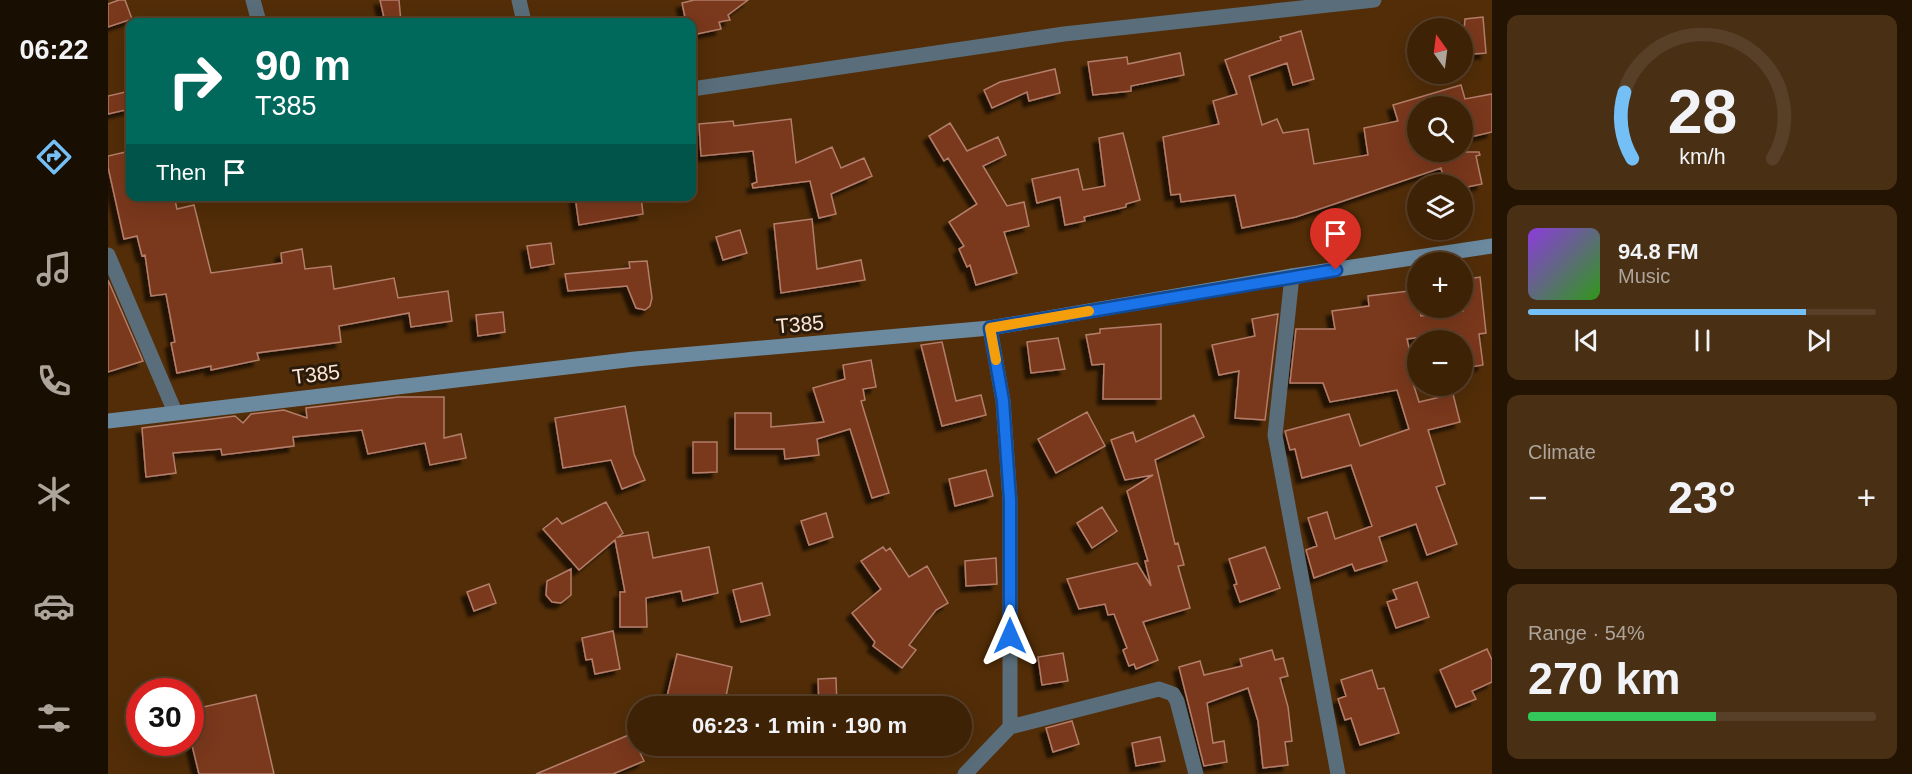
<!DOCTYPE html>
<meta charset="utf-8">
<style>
body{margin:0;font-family:Arial,sans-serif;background:#492f14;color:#f1f3f6;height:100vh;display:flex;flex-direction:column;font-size:22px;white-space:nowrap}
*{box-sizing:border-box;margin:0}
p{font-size:20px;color:#ada49b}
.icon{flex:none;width:33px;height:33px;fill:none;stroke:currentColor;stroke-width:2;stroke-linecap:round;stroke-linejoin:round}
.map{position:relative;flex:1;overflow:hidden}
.panel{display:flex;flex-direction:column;gap:15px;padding:15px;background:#221303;width:420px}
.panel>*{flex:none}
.hud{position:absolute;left:18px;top:18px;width:570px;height:183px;border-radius:12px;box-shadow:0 6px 24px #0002,0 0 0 2px #573f28;background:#00695c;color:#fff;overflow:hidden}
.needle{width:39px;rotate:346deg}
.fabs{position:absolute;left:1299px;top:18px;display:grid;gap:12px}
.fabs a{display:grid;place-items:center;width:66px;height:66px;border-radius:50%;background:#3e2206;box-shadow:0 6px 24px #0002,0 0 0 2px #573f28;font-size:30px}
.speed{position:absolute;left:18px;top:678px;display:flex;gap:12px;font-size:30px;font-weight:700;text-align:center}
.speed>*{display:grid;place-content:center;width:78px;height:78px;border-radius:50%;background:#3e2206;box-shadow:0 6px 24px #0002,0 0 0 2px #573f28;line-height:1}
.speed .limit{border:9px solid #d22;background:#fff;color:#111}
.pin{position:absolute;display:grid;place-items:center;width:51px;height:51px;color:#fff;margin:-62px -26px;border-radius:50% 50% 50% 0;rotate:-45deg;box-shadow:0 0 6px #0007}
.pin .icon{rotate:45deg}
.me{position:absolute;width:66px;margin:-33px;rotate:0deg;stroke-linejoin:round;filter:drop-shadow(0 0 4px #0008)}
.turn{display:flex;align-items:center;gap:21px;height:126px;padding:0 30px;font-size:27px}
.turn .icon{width:78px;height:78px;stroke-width:2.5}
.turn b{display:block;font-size:42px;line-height:51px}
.then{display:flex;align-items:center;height:57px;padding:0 30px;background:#0003;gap:12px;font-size:22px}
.big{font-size:45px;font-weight:700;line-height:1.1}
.panel .tile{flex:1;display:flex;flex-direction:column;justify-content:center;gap:9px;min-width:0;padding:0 21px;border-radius:12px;background:#492f14}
.panel .dial{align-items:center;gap:0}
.dial svg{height:156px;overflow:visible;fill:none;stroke:#573f28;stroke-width:7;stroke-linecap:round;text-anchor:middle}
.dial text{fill:#f1f3f6;stroke:none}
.song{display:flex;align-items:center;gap:18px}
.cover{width:72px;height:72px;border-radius:9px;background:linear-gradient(135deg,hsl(270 70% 55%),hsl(110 70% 35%))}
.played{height:6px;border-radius:3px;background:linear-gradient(90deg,#74c0f6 80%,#573f28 80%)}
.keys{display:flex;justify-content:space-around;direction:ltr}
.heat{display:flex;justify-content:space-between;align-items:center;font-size:33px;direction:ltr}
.charge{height:9px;border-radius:4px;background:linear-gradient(90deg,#34c759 54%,#573f28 0)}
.trip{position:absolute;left:519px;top:696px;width:345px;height:60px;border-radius:30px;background:#3e2206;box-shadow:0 6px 24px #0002,0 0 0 2px #573f28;font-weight:700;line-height:60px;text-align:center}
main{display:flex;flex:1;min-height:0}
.tab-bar{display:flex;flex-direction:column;width:108px;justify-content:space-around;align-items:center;background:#190e02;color:#ada49b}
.tab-bar .icon{width:42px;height:42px}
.tab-bar .on{color:#74c0f6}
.tab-bar b{font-size:27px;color:#f1f3f6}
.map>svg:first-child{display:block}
.building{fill:#7a371c;stroke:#b37e6b;stroke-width:1.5;filter:url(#shadow)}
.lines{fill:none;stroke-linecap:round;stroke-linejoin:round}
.street{stroke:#596d7b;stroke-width:15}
.secondary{stroke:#6b8aa0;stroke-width:15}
.route-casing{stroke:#114b97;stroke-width:15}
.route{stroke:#1a73e8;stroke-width:10}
.slow{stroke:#f59e0b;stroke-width:10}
.labels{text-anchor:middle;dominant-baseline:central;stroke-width:6;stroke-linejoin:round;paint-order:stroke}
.street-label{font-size:21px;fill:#fde6d3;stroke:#2b1b0c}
</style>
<main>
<nav class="tab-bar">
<b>06:22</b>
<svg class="icon on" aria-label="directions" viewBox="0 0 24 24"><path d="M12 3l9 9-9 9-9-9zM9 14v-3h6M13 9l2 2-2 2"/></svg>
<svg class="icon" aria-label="music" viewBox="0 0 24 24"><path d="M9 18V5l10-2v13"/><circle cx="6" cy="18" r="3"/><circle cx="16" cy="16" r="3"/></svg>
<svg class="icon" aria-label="phone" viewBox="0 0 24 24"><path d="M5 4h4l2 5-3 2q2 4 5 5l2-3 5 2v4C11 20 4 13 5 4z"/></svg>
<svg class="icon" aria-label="climate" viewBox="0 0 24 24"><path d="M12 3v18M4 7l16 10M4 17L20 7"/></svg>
<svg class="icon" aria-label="car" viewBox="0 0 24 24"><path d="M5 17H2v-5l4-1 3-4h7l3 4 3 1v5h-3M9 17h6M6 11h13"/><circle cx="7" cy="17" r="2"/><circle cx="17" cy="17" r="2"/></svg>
<svg class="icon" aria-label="filters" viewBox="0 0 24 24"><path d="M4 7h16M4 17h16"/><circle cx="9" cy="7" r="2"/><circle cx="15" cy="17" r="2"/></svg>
</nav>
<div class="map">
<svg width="1384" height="774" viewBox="0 0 1384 774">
<defs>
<filter id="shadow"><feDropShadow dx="-5.5" dy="5.5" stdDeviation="1.5" flood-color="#0009"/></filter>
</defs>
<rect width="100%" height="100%" fill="#522d08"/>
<!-- building -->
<path class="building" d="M 11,0 L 17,0 L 24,19 L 0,27 L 0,4 Z
M 272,0 L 291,0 L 293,22 L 277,22 Z
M 586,0 L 640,0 L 620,15 L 622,20 L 611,22 L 613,29 L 584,35 L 584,22 L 578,22 L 574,3 Z
M 1375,17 L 1378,53 L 1354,55 L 1357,19 Z
M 1193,31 L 1206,79 L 1185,85 L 1179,63 L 1141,76 L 1154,125 L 1169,119 L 1175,133 L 1200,129 L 1206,164 L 1260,155 L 1256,128 L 1290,121 L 1285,105 L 1353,85 L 1357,99 L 1384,94 L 1384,132 L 1354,139 L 1354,106 L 1310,106 L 1310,152 L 1371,152 L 1372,155 L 1368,156 L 1374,184 L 1354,188 L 1354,184 L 1337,184 L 1333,168 L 1188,217 L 1134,228 L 1127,195 L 1073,202 L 1072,194 L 1063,195 L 1055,137 L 1111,124 L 1105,101 L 1129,94 L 1117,60 L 1173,40 L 1172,37 Z
M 1072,53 L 1076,75 L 1023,86 L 1023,91 L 985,95 L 980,62 L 1019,57 L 1020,64 Z
M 947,69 L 952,93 L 921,101 L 919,92 L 884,108 L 876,90 L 892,82 Z
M 22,91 L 22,109 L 0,114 L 0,96 Z
M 683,119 L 688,163 L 724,147 L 733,168 L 756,158 L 764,176 L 723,194 L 728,214 L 711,218 L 702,181 L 645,188 L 644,184 L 649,182 L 645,151 L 593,156 L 591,124 L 625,121 L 626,126 Z
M 842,123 L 859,151 L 890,137 L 898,155 L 875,166 L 899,206 L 916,202 L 921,226 L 896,232 L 909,273 L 868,285 L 862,265 L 859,267 L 851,249 L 856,246 L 841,222 L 869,204 L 840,158 L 836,161 L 821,136 Z
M 1015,133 L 1032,200 L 1018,204 L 1018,207 L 976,217 L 977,221 L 957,225 L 952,197 L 929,203 L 924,179 L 970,169 L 975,190 L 997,186 L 991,138 Z
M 22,151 L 22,196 L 66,196 L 69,209 L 86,205 L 103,273 L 174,263 L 173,253 L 194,249 L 197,269 L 223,266 L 226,289 L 286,278 L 290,298 L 340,291 L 344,321 L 303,327 L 301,313 L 231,326 L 233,342 L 149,353 L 151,360 L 103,370 L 103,366 L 69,373 L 63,343 L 67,342 L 58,294 L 43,296 L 37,255 L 34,256 L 29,236 L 16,239 L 0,167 L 0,156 Z
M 467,196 L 533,196 L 535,214 L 471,225 Z
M 704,219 L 709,269 L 753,260 L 757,280 L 673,293 L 666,224 Z
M 632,230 L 639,253 L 615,260 L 608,237 Z
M 443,243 L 446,264 L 423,268 L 419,246 Z
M 539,261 L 544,298 L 542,306 L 537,310 L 528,308 L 519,286 L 460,291 L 457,274 L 522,268 L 521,262 Z
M 1372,277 L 1378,333 L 1371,334 L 1375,365 L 1357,368 L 1353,336 L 1339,338 L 1339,334 L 1299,339 L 1305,366 L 1300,367 L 1311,402 L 1345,394 L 1352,422 L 1320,430 L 1337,484 L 1328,487 L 1349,544 L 1319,555 L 1308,524 L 1271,537 L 1279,561 L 1247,571 L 1244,564 L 1206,578 L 1198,550 L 1209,546 L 1200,518 L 1219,512 L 1227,539 L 1264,526 L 1243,465 L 1194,478 L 1187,449 L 1182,450 L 1177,431 L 1241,414 L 1252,446 L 1301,429 L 1289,390 L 1222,402 L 1215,383 L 1182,383 L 1188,329 L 1227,329 L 1224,311 L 1261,306 L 1260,296 L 1309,290 L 1313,316 L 1355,311 L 1354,280 Z
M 0,280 L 35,361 L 0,372 Z
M 395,312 L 397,332 L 370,336 L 368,315 Z
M 1170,314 L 1157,420 L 1127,418 L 1131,371 L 1111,375 L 1104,345 L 1147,336 L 1144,319 Z
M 1053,324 L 1053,399 L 995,399 L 996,364 L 984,365 L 978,335 L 992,333 L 992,329 Z
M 950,338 L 957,369 L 923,373 L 919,342 Z
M 834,342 L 848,401 L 873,395 L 878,415 L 834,426 L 813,345 Z
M 763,360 L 768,387 L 755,389 L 757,400 L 753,401 L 781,493 L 764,498 L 742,429 L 709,439 L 711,455 L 677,459 L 676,449 L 627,449 L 627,413 L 663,413 L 663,427 L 716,422 L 705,388 L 737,379 L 735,365 Z
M 290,397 L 336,397 L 336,438 L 353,434 L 358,458 L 322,465 L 317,443 L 260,454 L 254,430 L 185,437 L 186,446 L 114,455 L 113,449 L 65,453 L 68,473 L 38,477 L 34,428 L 127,416 L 135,423 L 143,414 L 176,410 L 199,418 L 198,408 Z
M 517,406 L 526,454 L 537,480 L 514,489 L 503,460 L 455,468 L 447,418 Z
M 979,412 L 997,446 L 948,473 L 930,439 Z
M 1086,415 L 1096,437 L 1047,460 L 1067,544 L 1070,543 L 1076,565 L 1070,566 L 1082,608 L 1035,622 L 1050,660 L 1028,669 L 1026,664 L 1021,666 L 1015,650 L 1019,648 L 1006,614 L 1000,615 L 997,604 L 971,609 L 959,579 L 1029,563 L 1043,586 L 1037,561 L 1040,561 L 1019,491 L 1045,475 L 1017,480 L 1003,440 L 1025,432 L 1028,442 Z
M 585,442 L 609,442 L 609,472 L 585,473 Z
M 878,470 L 885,496 L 847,506 L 841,479 Z
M 498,502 L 515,533 L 510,537 L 540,532 L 545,558 L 601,547 L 610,593 L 575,601 L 573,591 L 538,598 L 539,627 L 512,627 L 512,592 L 517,592 L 507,540 L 471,570 L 435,529 L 449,518 L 454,524 Z
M 994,507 L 1009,531 L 984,548 L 969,523 Z
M 718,513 L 725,537 L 701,545 L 693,521 Z
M 775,547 L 778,551 L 782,548 L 801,577 L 819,566 L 840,603 L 828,610 L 801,645 L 808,650 L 794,668 L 765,646 L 767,642 L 744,613 L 773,589 L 753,561 Z
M 1157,547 L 1172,588 L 1132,602 L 1126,585 L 1129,584 L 1121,559 Z
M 888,558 L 889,584 L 858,586 L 857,561 Z
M 463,569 L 463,595 L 453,603 L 444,602 L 438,595 L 439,581 Z
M 1309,582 L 1321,617 L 1288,628 L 1279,602 L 1289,599 L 1285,590 Z
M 654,583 L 662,615 L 633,622 L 625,590 Z
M 381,584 L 388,603 L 366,611 L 359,592 Z
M 505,631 L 512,669 L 487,674 L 484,659 L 478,660 L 474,638 Z
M 1379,649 L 1384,660 L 1384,682 L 1364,691 L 1368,699 L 1348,707 L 1332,670 Z
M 1164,650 L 1167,660 L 1175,658 L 1180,676 L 1172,678 L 1180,707 L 1184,741 L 1177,742 L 1180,765 L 1155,768 L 1150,721 L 1140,688 L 1099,703 L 1105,743 L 1116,741 L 1119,762 L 1096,766 L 1071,667 L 1092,661 L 1096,675 L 1134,666 L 1132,659 Z
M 955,653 L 960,681 L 934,685 L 930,657 Z
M 569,654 L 624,667 L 616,706 L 557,705 Z
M 1264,670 L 1270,689 L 1276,688 L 1291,733 L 1252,745 L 1243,718 L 1237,720 L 1230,699 L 1238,696 L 1233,680 Z
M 728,678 L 729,706 L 711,706 L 710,679 Z
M 148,695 L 166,774 L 91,774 L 82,737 L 82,710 Z
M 964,721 L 971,744 L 945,752 L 938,728 Z
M 523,734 L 536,761 L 505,774 L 428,774 Z
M 1052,737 L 1057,761 L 1028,766 L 1024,743 Z"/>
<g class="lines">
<!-- street -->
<path class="street" d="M 145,0 L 151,22
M 411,0 L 416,22
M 584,89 L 956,34 L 1266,0
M 0,255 L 67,412
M 1184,276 L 1167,435 L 1230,774
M 902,727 L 1051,689 L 1065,694 L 1069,701 L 1088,774
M 857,774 L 902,727 L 902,500 L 895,401 L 882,328"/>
<!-- secondary -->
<path class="secondary" d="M 0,421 L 527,359 L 882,328 L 1184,276 L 1384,246"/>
</g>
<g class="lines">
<!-- route casing -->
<g class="route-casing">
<path id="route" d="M 902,636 L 902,500 L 895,401 L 882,328 L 1228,270"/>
</g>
<!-- route -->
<use href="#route" class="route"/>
<!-- slow -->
<path class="slow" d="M 888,360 L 882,328 L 981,311"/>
</g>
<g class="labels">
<!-- street labels -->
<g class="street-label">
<text transform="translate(692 324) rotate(-5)">T385</text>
<text transform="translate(208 374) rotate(-7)">T385</text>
</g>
</g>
</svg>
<div class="fabs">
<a><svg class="needle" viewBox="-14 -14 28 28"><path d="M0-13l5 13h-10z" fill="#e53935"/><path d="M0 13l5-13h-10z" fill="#ada49b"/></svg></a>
<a><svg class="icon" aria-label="search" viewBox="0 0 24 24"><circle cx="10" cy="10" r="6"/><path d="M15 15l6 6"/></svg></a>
<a><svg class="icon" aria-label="layers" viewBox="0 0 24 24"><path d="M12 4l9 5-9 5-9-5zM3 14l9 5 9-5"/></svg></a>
<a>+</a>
<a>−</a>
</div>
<div class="speed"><div class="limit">30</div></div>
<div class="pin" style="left:1228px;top:270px;background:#d93025"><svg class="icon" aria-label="arrive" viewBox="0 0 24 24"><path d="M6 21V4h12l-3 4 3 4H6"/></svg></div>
<svg class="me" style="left:902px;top:636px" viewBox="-20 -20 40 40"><path d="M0-17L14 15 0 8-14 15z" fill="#1a73e8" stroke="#fff" stroke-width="4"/></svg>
<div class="trip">06:23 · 1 min · 190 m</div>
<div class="hud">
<div class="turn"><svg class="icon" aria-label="right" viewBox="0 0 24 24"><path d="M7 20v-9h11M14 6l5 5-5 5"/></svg><div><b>90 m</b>T385</div></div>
<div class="then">Then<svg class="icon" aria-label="arrive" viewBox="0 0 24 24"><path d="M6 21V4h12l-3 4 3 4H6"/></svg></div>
</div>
</div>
<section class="panel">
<div class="tile dial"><svg viewBox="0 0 100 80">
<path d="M14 69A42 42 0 1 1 86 69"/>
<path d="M14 69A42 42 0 0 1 10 35" stroke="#74c0f6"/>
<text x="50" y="56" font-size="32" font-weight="700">28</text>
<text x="50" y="72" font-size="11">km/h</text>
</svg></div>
<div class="tile">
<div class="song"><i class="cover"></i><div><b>94.8 FM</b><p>Music</p></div></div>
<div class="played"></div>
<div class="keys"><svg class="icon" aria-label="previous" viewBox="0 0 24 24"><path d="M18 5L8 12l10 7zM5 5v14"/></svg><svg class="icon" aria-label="pause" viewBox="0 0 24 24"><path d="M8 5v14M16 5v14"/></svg><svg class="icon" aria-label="next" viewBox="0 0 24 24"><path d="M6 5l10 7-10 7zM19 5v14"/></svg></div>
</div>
<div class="tile"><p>Climate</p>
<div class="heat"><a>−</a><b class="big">23°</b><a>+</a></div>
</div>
<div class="tile"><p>Range · 54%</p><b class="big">270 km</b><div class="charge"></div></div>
</section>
</main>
